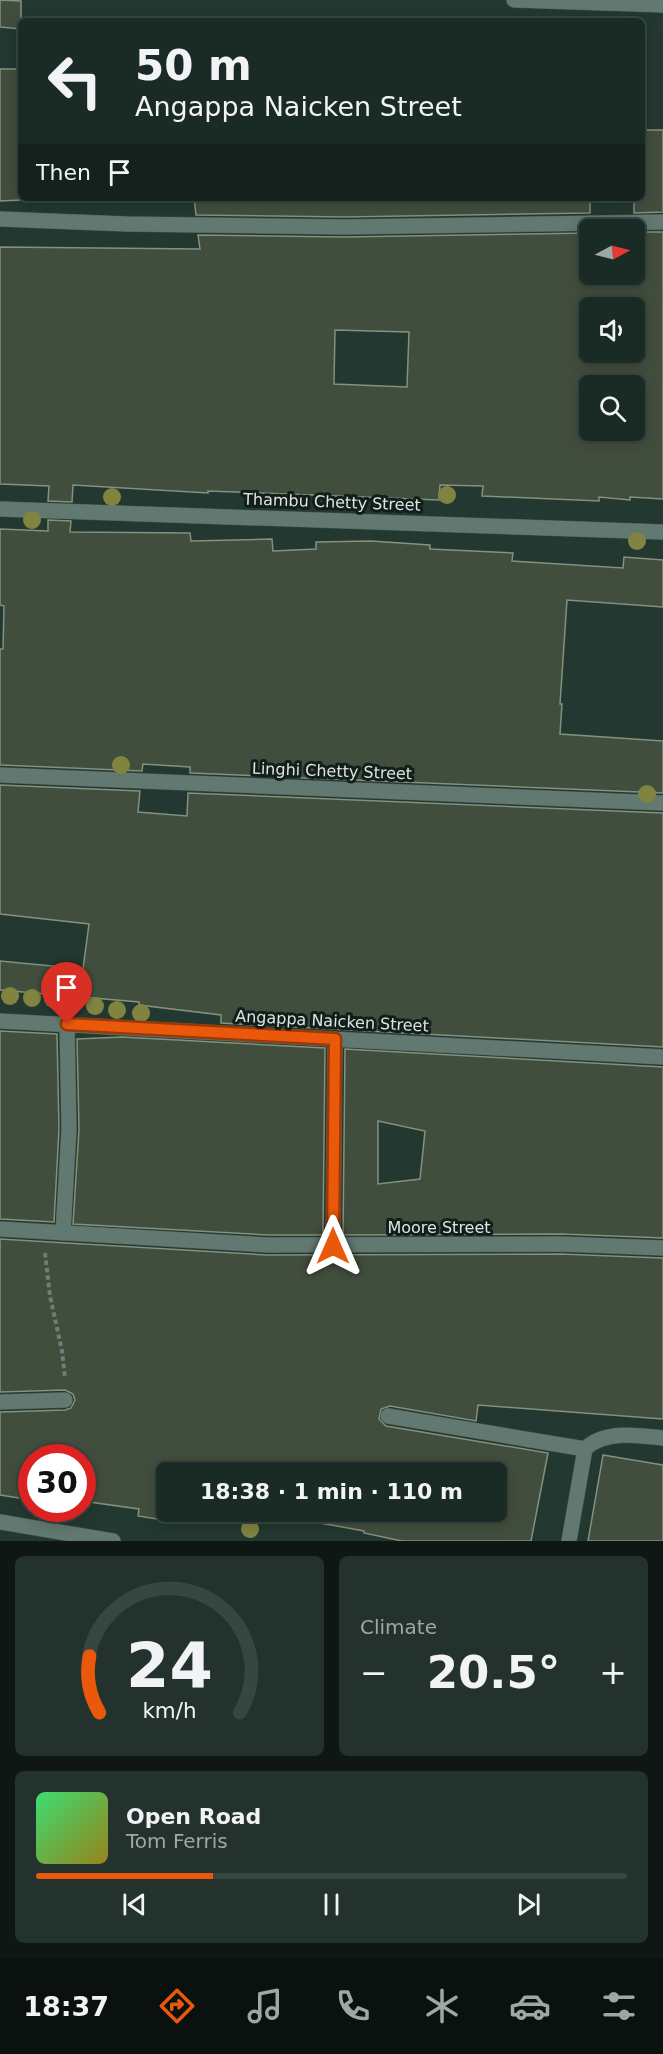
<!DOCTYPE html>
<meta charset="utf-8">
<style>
body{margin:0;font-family:"DejaVu Sans",sans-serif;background:#23322c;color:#f1f3f6;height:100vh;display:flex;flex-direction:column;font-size:22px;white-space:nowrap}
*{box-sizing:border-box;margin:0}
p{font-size:20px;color:#9fa7a6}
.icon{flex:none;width:33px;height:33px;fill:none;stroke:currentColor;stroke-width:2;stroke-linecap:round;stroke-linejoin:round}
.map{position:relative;height:1541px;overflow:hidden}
.panel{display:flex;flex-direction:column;gap:15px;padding:15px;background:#0e1714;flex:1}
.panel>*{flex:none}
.top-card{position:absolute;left:18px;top:18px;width:627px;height:183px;border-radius:9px;box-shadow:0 3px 15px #0003,0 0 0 2px #384641;background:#1a2a24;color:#f1f3f6;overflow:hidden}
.needle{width:39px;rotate:83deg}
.controls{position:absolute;left:579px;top:219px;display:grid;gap:12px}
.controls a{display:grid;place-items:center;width:66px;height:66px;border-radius:9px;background:#1a2a24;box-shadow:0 3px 15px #0003,0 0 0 2px #384641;font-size:30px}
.speed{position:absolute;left:18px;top:1444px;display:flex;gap:12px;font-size:30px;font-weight:700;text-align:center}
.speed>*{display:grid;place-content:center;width:78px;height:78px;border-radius:50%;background:#1a2a24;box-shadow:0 3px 15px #0003,0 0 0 2px #384641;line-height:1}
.speed .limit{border:9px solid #d22;background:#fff;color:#111}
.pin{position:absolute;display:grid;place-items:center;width:51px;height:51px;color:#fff;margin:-62px -26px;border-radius:50% 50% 50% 0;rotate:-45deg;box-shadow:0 0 6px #0007}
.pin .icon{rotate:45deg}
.me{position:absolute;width:66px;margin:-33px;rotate:0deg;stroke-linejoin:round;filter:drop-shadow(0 0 4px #0008)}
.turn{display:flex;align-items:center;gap:21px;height:126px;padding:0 18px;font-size:27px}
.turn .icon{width:78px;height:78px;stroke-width:2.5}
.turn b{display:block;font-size:42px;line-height:51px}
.then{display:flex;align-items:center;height:57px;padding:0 18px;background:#0003;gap:12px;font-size:22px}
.big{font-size:45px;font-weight:700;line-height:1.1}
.panel .tile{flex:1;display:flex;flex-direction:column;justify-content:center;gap:9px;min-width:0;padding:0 21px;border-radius:9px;background:#23322c}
.panel .dial{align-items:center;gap:0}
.dial svg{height:156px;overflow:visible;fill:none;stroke:#384641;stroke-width:7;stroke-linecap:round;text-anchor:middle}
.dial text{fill:#f1f3f6;stroke:none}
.song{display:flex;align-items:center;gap:18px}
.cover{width:72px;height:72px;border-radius:9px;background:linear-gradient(135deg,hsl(140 70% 55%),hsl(50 70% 35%))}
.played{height:6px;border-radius:3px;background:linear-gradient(90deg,#ea580c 30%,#384641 30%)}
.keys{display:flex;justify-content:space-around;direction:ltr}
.heat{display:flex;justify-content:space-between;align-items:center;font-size:33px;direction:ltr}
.panel .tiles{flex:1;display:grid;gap:15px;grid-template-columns:1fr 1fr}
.tile:last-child{grid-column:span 2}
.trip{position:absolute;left:156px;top:1462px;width:351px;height:60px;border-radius:9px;background:#1a2a24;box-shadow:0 3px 15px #0003,0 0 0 2px #384641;font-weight:700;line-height:60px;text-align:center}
.menu{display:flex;height:96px;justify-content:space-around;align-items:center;background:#0a110e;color:#9fa7a6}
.menu .icon{width:42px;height:42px}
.menu .current{color:#ea580c}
.menu b{font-size:27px;color:#f1f3f6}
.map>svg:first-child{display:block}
.building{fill:#424e3d;stroke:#84917e;stroke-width:1.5;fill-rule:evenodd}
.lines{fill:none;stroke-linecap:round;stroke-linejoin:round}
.minor-casing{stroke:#435650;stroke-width:16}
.path{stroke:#6d7f78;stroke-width:4;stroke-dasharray:4.5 3;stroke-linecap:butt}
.minor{stroke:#617970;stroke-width:15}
.tree{fill:#818441}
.route-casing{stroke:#983908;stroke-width:15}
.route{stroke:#ea580c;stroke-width:10}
.labels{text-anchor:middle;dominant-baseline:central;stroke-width:6;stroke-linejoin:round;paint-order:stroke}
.street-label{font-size:16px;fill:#d8e5e0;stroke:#131d19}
</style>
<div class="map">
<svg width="663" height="1541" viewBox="0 0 663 1541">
<rect width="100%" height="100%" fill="#223830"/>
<!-- building -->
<path class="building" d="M 0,0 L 21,1 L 21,29 L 0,27 Z
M 0,69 L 21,69 L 21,200 L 0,201 Z
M 642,130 L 663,130 L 663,212 L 634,213 L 634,198 L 642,198 Z
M 194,198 L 590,198 L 590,213 L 344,217 L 196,215 Z
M 634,232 L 663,232 L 663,499 L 630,497 L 630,500 L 599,497 L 599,501 L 482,496 L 483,486 L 440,485 L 439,500 L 208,491 L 208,493 L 73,485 L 72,502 L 48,501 L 49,486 L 0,484 L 0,247 L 200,249 L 198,235 L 344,237 L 590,233 L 590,274 L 634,274 ZM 590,308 L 634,308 L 634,352 L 590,352 ZM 335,330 L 409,332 L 407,387 L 334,384 ZM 590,386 L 634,386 L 634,430 L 590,430 Z
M 48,520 L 71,521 L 70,532 L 190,533 L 191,541 L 272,539 L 273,551 L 316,549 L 316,542 L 371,541 L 430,545 L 430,549 L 513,553 L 512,561 L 623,568 L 624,557 L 663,560 L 663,607 L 567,600 L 560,704 L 562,704 L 560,734 L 663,741 L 663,793 L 190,773 L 190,767 L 143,764 L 142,771 L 0,765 L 0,649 L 3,649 L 4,606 L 0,605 L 0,529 L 48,531 Z
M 0,785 L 140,791 L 138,812 L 187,816 L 188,793 L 663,813 L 663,1047 L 221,1023 L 221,1015 L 139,1005 L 139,1002 L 0,990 L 0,961 L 83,969 L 89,924 L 0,914 Z
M 0,1031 L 57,1034 L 59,1129 L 54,1222 L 0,1219 Z
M 122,1037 L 325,1048 L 323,1235 L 268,1235 L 73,1224 L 79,1129 L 77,1039 Z
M 345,1049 L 663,1067 L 663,1238 L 561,1234 L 343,1235 ZM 378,1121 L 425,1131 L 420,1179 L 378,1184 Z
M 0,1239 L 267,1255 L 561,1254 L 663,1258 L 663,1419 L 478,1405 L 476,1421 L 390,1406 L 381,1409 L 379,1419 L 386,1426 L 548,1453 L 531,1541 L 402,1541 L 364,1533 L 364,1531 L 260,1512 L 496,1512 L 496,1473 L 166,1473 L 166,1512 L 183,1512 L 181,1523 L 138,1516 L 139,1509 L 82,1501 L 82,1458 L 32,1458 L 32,1500 L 0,1495 L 0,1412 L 65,1410 L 71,1408 L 75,1400 L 73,1394 L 65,1390 L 0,1392 Z
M 603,1455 L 663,1465 L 663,1541 L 588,1541 Z"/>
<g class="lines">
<!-- minor casing -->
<g class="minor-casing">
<path id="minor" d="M 514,0 L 663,5
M 0,219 L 127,224 L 344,227 L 663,222
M 0,509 L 663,532
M 0,775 L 663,803
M 0,1021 L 663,1057
M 0,1229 L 268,1245 L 561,1244 L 663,1248
M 63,1233 L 69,1129 L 67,1024
M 333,1246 L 335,1039
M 0,1402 L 65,1400
M 388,1416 L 585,1449
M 585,1449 C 604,1430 639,1435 663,1438
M 0,1522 L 113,1541
M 569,1541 L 585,1449"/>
</g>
<!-- path -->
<path class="path" d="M 45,1253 L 50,1296 L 62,1351 L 65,1378"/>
<!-- minor -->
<use href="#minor" class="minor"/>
</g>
<!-- trees -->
<g class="tree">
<circle cx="447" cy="495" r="9"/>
<circle cx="112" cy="497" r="9"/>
<circle cx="32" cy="520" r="9"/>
<circle cx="637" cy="541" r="9"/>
<circle cx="121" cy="765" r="9"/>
<circle cx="647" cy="794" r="9"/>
<circle cx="10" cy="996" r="9"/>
<circle cx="32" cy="998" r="9"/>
<circle cx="53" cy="999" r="9"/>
<circle cx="73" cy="1003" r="9"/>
<circle cx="95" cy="1006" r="9"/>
<circle cx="117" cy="1010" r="9"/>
<circle cx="141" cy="1013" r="9"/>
<circle cx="250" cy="1529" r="9"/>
</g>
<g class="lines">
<!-- route casing -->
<g class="route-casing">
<path id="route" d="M 67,1024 L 335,1039 L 333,1246"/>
</g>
<!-- route -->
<use href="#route" class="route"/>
</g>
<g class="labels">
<!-- street labels -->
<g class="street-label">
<text transform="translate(332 502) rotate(2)">Thambu Chetty Street</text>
<text transform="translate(332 771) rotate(2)">Linghi Chetty Street</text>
<text transform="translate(332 1021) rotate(3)">Angappa Naicken Street</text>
<text x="439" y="1227">Moore Street</text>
</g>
</g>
</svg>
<div class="controls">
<a><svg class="needle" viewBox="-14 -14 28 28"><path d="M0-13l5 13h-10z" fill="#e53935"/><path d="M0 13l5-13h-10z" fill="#9fa7a6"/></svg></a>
<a><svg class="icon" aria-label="sound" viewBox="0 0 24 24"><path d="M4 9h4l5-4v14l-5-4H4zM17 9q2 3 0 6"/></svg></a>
<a><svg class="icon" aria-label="search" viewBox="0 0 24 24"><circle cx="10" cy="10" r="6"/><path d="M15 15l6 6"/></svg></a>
</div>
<div class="speed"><div class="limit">30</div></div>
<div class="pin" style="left:67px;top:1024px;background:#d93025"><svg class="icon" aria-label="arrive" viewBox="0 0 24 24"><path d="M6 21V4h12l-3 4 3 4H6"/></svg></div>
<svg class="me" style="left:333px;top:1246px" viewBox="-20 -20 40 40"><path d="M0-17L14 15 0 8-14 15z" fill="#ea580c" stroke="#fff" stroke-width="4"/></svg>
<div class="trip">18:38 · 1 min · 110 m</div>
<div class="top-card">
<div class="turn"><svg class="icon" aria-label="left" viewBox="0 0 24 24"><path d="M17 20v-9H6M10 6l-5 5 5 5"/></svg><div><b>50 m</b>Angappa Naicken Street</div></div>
<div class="then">Then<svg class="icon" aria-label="arrive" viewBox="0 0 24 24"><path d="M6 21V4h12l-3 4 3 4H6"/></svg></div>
</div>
</div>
<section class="panel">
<div class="tiles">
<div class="tile dial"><svg viewBox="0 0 100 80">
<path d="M14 69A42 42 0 1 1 86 69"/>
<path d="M14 69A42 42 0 0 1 9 40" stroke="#ea580c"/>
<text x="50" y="56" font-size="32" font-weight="700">24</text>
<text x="50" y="72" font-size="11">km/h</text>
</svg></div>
<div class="tile"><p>Climate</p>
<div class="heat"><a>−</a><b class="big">20.5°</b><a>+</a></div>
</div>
<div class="tile">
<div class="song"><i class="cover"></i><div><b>Open Road</b><p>Tom Ferris</p></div></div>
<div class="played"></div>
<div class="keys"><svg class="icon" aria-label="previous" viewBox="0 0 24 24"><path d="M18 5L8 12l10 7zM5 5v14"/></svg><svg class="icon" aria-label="pause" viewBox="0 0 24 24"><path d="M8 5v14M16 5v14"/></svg><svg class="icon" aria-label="next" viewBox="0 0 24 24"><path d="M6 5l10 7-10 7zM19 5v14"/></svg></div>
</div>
</div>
</section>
<nav class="menu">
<b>18:37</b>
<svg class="icon current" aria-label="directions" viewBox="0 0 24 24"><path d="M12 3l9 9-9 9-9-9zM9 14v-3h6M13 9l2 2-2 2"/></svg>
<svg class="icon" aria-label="music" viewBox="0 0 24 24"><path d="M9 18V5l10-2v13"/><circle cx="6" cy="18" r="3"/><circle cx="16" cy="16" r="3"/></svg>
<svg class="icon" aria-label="phone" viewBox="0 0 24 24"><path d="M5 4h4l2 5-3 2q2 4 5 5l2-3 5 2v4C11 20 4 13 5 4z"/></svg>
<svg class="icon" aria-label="climate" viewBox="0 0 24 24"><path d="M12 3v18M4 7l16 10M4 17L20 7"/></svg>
<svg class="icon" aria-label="car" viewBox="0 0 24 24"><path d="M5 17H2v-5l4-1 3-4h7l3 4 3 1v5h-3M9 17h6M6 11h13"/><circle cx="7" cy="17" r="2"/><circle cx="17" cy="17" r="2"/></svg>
<svg class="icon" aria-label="filters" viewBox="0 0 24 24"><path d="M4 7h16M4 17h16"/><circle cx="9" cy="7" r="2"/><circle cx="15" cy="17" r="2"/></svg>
</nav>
